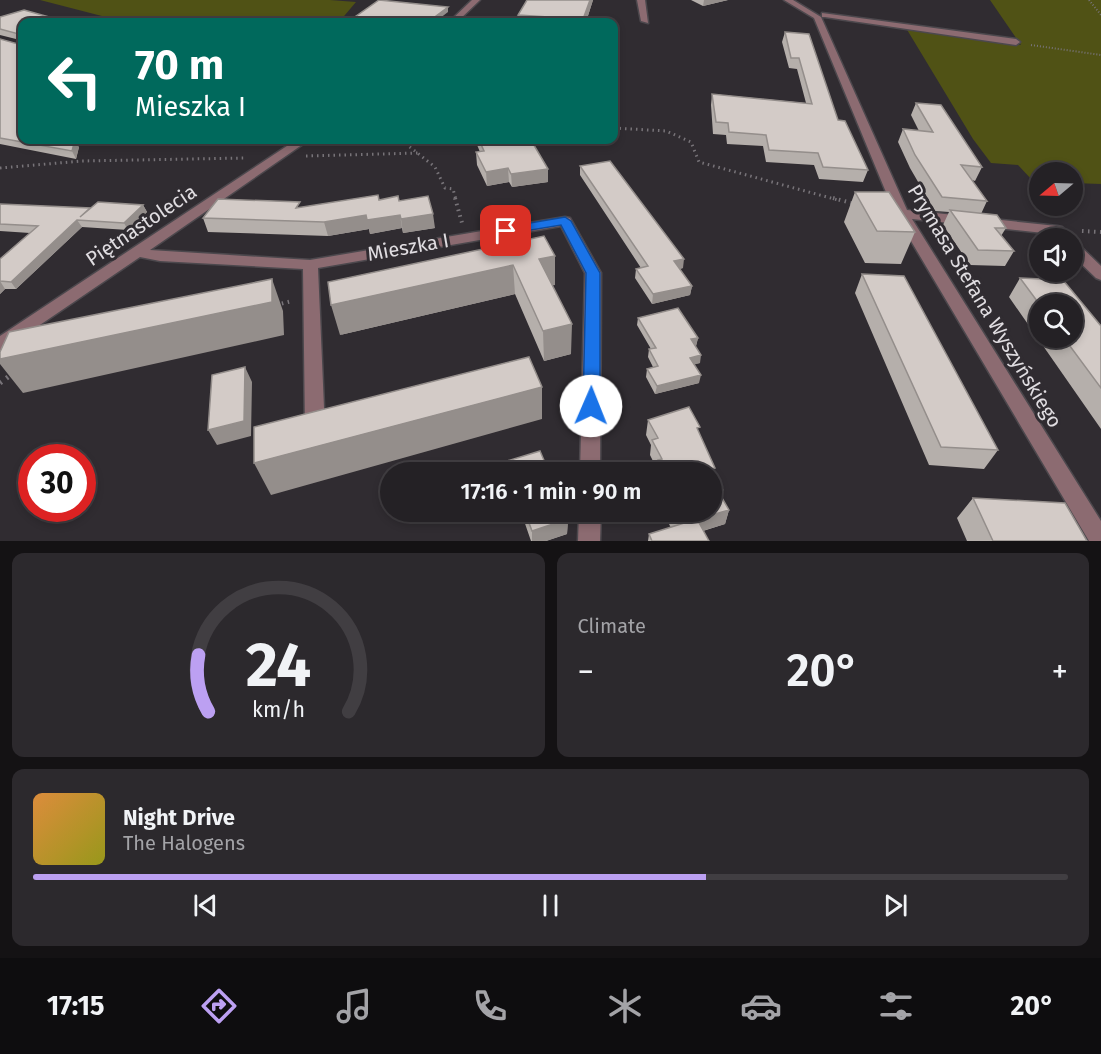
<!DOCTYPE html>
<meta charset="utf-8">
<style>
body{margin:0;font-family:"Fira Sans",sans-serif;background:#2c292d;color:#f1f3f6;height:100vh;display:flex;flex-direction:column;font-size:22px;white-space:nowrap}
*{box-sizing:border-box;margin:0}
p{font-size:20px;color:#a3a3a7}
.icon{flex:none;width:33px;height:33px;fill:none;stroke:currentColor;stroke-width:2;stroke-linecap:round;stroke-linejoin:round}
.map{position:relative;height:541px;overflow:hidden}
.drawer{display:flex;flex-direction:column;gap:12px;padding:12px;background:#141214;flex:1}
.drawer>*{flex:none}
.banner{position:absolute;left:18px;top:18px;width:600px;height:126px;border-radius:12px;box-shadow:0 3px 9px #0003,0 0 0 2px #413e42;background:#00695c;color:#fff;overflow:hidden}
.needle{width:39px;rotate:251deg}
.buttons{position:absolute;left:1029px;top:162px;display:grid;gap:12px}
.buttons a{display:grid;place-items:center;width:54px;height:54px;border-radius:50%;background:#242125;box-shadow:0 3px 9px #0003,0 0 0 2px #413e42;font-size:30px}
.speed{position:absolute;left:18px;top:444px;display:flex;gap:12px;font-size:30px;font-weight:700;text-align:center}
.speed>*{display:grid;place-content:center;width:78px;height:78px;border-radius:50%;background:#242125;box-shadow:0 3px 9px #0003,0 0 0 2px #413e42;line-height:1}
.speed .limit{border:9px solid #d22;background:#fff;color:#111}
.pin{position:absolute;display:grid;place-items:center;width:51px;height:51px;color:#fff;margin:-26px;border-radius:12px;box-shadow:0 3px 9px #0006}
.me{position:absolute;width:66px;margin:-33px;rotate:1deg;stroke-linejoin:round;filter:drop-shadow(0 0 4px #0008)}
.turn{display:flex;align-items:center;gap:21px;height:126px;padding:0 18px;font-size:27px}
.turn .icon{width:78px;height:78px;stroke-width:2.5}
.turn b{display:block;font-size:42px;line-height:51px}
.big{font-size:45px;font-weight:600;line-height:1.1}
.drawer .tile{flex:1;display:flex;flex-direction:column;justify-content:center;gap:9px;min-width:0;padding:0 21px;border-radius:12px;background:#2c292d}
.drawer .dial{align-items:center;gap:0}
.dial svg{height:156px;overflow:visible;fill:none;stroke:#413e42;stroke-width:7;stroke-linecap:round;text-anchor:middle}
.dial text{fill:#f1f3f6;stroke:none}
.song{display:flex;align-items:center;gap:18px}
.cover{width:72px;height:72px;border-radius:9px;background:linear-gradient(135deg,hsl(30 70% 55%),hsl(60 70% 35%))}
.played{height:6px;border-radius:3px;background:linear-gradient(90deg,#bca0f2 65%,#413e42 65%)}
.keys{display:flex;justify-content:space-around;direction:ltr}
.heat{display:flex;justify-content:space-between;align-items:center;font-size:33px;direction:ltr}
.drawer .tiles{flex:1;display:grid;gap:12px;grid-template-columns:1fr 1fr}
.tile:last-child{grid-column:span 2}
.trip{position:absolute;left:380px;top:462px;width:342px;height:60px;border-radius:30px;background:#242125;box-shadow:0 3px 9px #0003,0 0 0 2px #413e42;font-weight:600;line-height:60px;text-align:center}
.dock{display:flex;height:96px;justify-content:space-around;align-items:center;background:#0e0d0f;color:#a3a3a7}
.dock .icon{width:42px;height:42px}
.dock .on{color:#bca0f2}
.dock b{font-size:27px;color:#f1f3f6}
.map>svg:first-child{display:block}
.green{fill:#505215}
.lines{fill:none;stroke-linecap:round;stroke-linejoin:round}
.minor-casing{stroke:#4c484d;stroke-width:3}
.path-far3{stroke:#787479;stroke-width:2;stroke-dasharray:1 2;stroke-linecap:butt}
.path-far2{stroke:#787479;stroke-width:3;stroke-dasharray:1.5 4;stroke-linecap:butt}
.path-far1{stroke:#787479;stroke-width:4;stroke-dasharray:1.5 4.5;stroke-linecap:butt}
.path{stroke:#787479;stroke-width:5;stroke-dasharray:2 6;stroke-linecap:butt}
.minor{fill:#8c6b71;fill-rule:evenodd}
.wall{fill:#b5afab;fill-rule:evenodd}
.shaded-wall{fill:#948e8b}
.building{fill:#d3cbc7;stroke:#948e8b;stroke-width:1.5}
.route{fill:#1a73e8;stroke:#114b97;stroke-width:1.5}
.labels{text-anchor:middle;dominant-baseline:central;stroke-width:6;stroke-linejoin:round;paint-order:stroke}
.street-label{font-size:20px;fill:#e0dde1;stroke:#302c31}
</style>
<div class="map">
<svg width="1101" height="541" viewBox="0 0 1101 541">
<rect width="100%" height="100%" fill="#302c31"/>
<!-- green -->
<path class="green" d="M 40,0 L 330,0 L 356,2 L 339,22 L 125,22 Z
M 990,0 L 1101,0 L 1101,184 L 1073,183 L 1072,172 L 1040,172 L 1039,182 L 1033,181 L 1018,165 L 991,163 L 973,139 L 906,28 L 1021,45 Z"/>
<g class="lines">
<!-- minor casing -->
<g class="minor-casing">
<path id="minor" d="M 472,0 L 480,0 L 457,22 L 449,22 Z
M 637,0 L 645,0 L 648,23 L 641,21 Z
M 784,0 L 793,0 L 821,17 L 907,210 L 1057,226 L 1062,227 L 1073,238 L 1058,238 L 1053,234 L 912,219 L 1101,521 L 1101,541 L 1089,541 L 895,214 L 814,18 Z
M 822,13 L 1016,39 L 1020,42 L 1016,45 L 825,17 L 822,17 Z
M 296,140 L 309,140 L 150,250 L 310,260 L 565,217 L 570,218 L 601,273 L 600,472 L 580,472 L 585,273 L 561,226 L 318,268 L 325,431 L 322,437 L 315,439 L 308,437 L 305,431 L 303,269 L 160,261 L 140,257 L 6,348 L 0,350 L 0,336 Z
M 1072,242 L 1077,243 L 1101,266 L 1101,280 L 1096,278 L 1072,255 Z
M 579,512 L 601,512 L 600,541 L 578,541 Z"/>
</g>
<!-- path-far3 -->
<path class="path-far3" d="M 1089,0 L 1101,15
M 1031,45 L 1101,55"/>
<!-- path-far2 -->
<path class="path-far2" d="M 614,128 L 666,131 L 691,142 L 699,162 L 838,200
M 401,140 L 435,167 L 445,188 L 453,189 L 456,200
M 306,156 L 418,153
M 0,168 L 82,161 L 245,158"/>
<!-- path-far1 -->
<path class="path-far1" d="M 455,198 L 462,223
M 833,198 L 855,204
M 1082,231 L 1101,232
M 276,305 L 292,301"/>
<!-- path -->
<path class="path" d="M 0,383 L 12,374"/>
<!-- minor -->
<use href="#minor" class="minor"/>
</g>
<!-- wall -->
<path class="wall" d="M 527,0 L 593,0 L 586,22 L 518,22 L 518,15 Z
M 691,0 L 728,0 L 703,6 Z
M 24,10 L 22,140 L 79,147 L 76,159 L 0,144 L 0,39 L 18,44 L 21,42 L 20,40 L 0,35 L 0,17 Z
M 785,32 L 868,170 L 863,182 L 819,179 L 814,165 L 766,162 L 763,146 L 727,144 L 726,135 L 713,134 L 711,105 L 712,94 L 806,103 L 797,69 L 789,68 L 782,42 Z
M 916,103 L 982,167 L 975,181 L 972,180 L 987,201 L 981,214 L 1006,228 L 1001,236 L 1014,251 L 1005,266 L 970,265 L 943,225 L 949,212 L 935,211 L 910,168 L 898,142 L 903,129 L 919,131 L 911,115 Z
M 475,140 L 531,140 L 548,182 L 512,187 L 509,182 L 487,186 L 477,165 L 476,152 L 480,152 Z
M 580,166 L 683,268 L 679,269 L 692,286 L 690,295 L 652,304 L 635,278 L 636,269 L 641,268 L 580,175 Z
M 855,192 L 915,232 L 901,264 L 865,263 L 844,222 Z
M 379,200 L 399,201 L 435,228 L 403,233 L 402,228 L 370,234 L 369,229 L 328,236 L 208,232 L 203,218 Z
M 0,204 L 90,208 L 143,205 L 147,212 L 128,230 L 82,227 L 16,289 L 5,289 L 0,294 L 0,259 L 30,233 L 0,231 Z
M 544,236 L 555,285 L 552,285 L 571,354 L 544,361 L 515,294 L 340,335 Z
M 862,274 L 998,450 L 984,469 L 929,465 L 855,293 Z
M 1020,278 L 1101,326 L 1101,429 L 1009,297 ZM 1040,304 L 1072,338 L 1040,338 Z
M 638,318 L 698,338 L 696,346 L 695,346 L 700,363 L 694,364 L 699,383 L 655,394 L 646,377 L 647,369 L 653,367 L 648,357 L 649,349 L 651,349 L 637,325 Z
M 648,420 L 699,433 L 713,473 L 723,490 L 721,496 L 729,510 L 725,524 L 703,531 L 709,541 L 648,541 L 649,534 L 671,528 L 667,520 L 668,512 L 711,512 L 711,472 L 656,472 L 657,469 L 650,455 L 651,445 L 646,435 Z
M 507,461 L 549,472 L 508,472 Z
M 973,498 L 1087,541 L 967,541 L 957,518 Z
M 521,512 L 565,512 L 568,519 L 567,534 L 546,541 L 531,541 Z"/>
<!-- shaded-wall -->
<path class="shaded-wall" d="M 590,0 L 593,0 L 586,22 L 582,22 Z
M 704,0 L 728,0 L 703,6 Z
M 448,7 L 448,12 L 435,22 L 428,22 Z
M 75,140 L 79,147 L 76,159 L 72,151 Z
M 508,168 L 509,182 L 487,186 L 486,172 Z
M 548,169 L 548,182 L 512,187 L 511,174 Z
M 143,205 L 147,212 L 128,230 L 124,223 Z
M 433,214 L 435,228 L 403,233 L 401,219 Z
M 366,215 L 400,215 L 402,228 L 370,234 L 369,229 L 328,236 L 324,222 Z
M 77,220 L 82,227 L 16,289 L 11,282 Z
M 555,256 L 555,285 L 539,288 L 539,259 Z
M 684,259 L 683,268 L 672,271 L 674,261 Z
M 513,265 L 515,294 L 340,335 L 331,305 Z
M 272,279 L 283,311 L 284,335 L 23,393 L 0,364 L 0,359 Z
M 0,281 L 5,289 L 0,294 Z
M 692,286 L 690,295 L 652,304 L 653,294 Z
M 572,324 L 571,354 L 544,361 L 543,331 Z
M 698,338 L 696,346 L 690,347 L 691,339 Z
M 701,355 L 700,363 L 689,366 L 690,358 Z
M 245,367 L 252,382 L 251,436 L 217,445 L 208,430 Z
M 701,375 L 699,383 L 655,394 L 657,386 Z
M 542,387 L 542,419 L 271,495 L 254,463 Z
M 729,510 L 725,524 L 676,539 L 680,524 Z
M 568,519 L 567,534 L 546,541 L 532,541 L 532,531 Z"/>
<!-- building -->
<path class="building" d="M 379,0 L 448,7 L 428,22 L 352,22 L 356,20 L 352,19 Z
M 527,0 L 590,0 L 582,22 L 561,22 L 563,18 L 518,15 Z
M 24,10 L 67,22 L 22,22 L 22,140 L 75,140 L 72,151 L 0,138 L 0,39 L 18,44 L 21,42 L 19,34 L 0,29 L 0,17 Z
M 785,32 L 809,34 L 838,120 L 845,121 L 868,170 L 823,167 L 818,153 L 769,150 L 766,135 L 729,132 L 728,123 L 716,122 L 712,94 L 812,104 L 799,58 L 791,58 Z
M 916,103 L 941,105 L 982,167 L 961,165 L 987,201 L 942,197 L 915,155 L 903,129 L 933,132 Z
M 479,140 L 531,140 L 548,169 L 511,174 L 508,168 L 486,172 L 476,152 L 484,151 Z
M 610,161 L 684,259 L 674,261 L 692,286 L 653,294 L 636,269 L 648,266 L 580,166 Z
M 855,192 L 889,192 L 915,232 L 877,231 Z
M 378,195 L 379,200 L 398,196 L 399,201 L 428,196 L 433,214 L 401,219 L 400,215 L 367,220 L 366,215 L 324,222 L 203,218 L 218,199 L 300,202 L 296,208 Z
M 98,202 L 143,205 L 124,223 L 77,220 L 11,282 L 0,281 L 0,259 L 38,226 L 0,224 L 0,204 L 90,208 L 80,217 Z
M 950,210 L 997,215 L 1006,228 L 995,228 L 1014,251 L 978,250 Z
M 544,236 L 555,256 L 539,259 L 572,324 L 543,331 L 513,265 L 331,305 L 328,282 Z
M 862,274 L 904,276 L 998,450 L 941,447 Z
M 1020,278 L 1063,280 L 1101,326 L 1101,388 L 1064,338 L 1072,338 L 1072,304 L 1040,305 Z
M 272,279 L 272,302 L 0,359 L 0,352 L 9,332 Z
M 678,308 L 698,338 L 691,339 L 701,355 L 690,358 L 701,375 L 657,386 L 647,369 L 658,366 L 649,349 L 656,348 L 638,318 Z
M 529,357 L 542,387 L 254,463 L 254,427 Z
M 245,367 L 244,421 L 208,430 L 212,375 Z
M 689,407 L 700,427 L 697,428 L 715,468 L 711,469 L 723,490 L 718,491 L 729,510 L 680,524 L 673,512 L 711,512 L 711,472 L 664,472 L 658,460 L 662,459 L 652,440 L 658,438 L 648,420 Z
M 540,451 L 549,472 L 512,472 L 507,461 Z
M 973,498 L 1065,503 L 1087,541 L 993,541 Z
M 525,512 L 565,512 L 568,519 L 532,531 Z
M 697,519 L 709,541 L 652,541 L 649,534 Z"/>
<!-- route -->
<path class="route" d="M 565,217 L 571,221 L 600,273 L 600,406 L 597,411 L 591,413 L 585,411 L 583,406 L 586,273 L 561,225 L 506,234 L 500,231 L 506,227 Z"/>
<g class="labels">
<!-- street labels -->
<g class="street-label">
<text transform="translate(141 225) rotate(-34)">Piętnastolecia</text>
<text transform="translate(408 247) rotate(-10)">Mieszka I</text>
<text transform="translate(985 306) rotate(59)">Prymasa Stefana Wyszyńskiego</text>
</g>
</g>
</svg>
<div class="buttons">
<a><svg class="needle" viewBox="-14 -14 28 28"><path d="M0-13l5 13h-10z" fill="#e53935"/><path d="M0 13l5-13h-10z" fill="#a3a3a7"/></svg></a>
<a><svg class="icon" aria-label="sound" viewBox="0 0 24 24"><path d="M4 9h4l5-4v14l-5-4H4zM17 9q2 3 0 6"/></svg></a>
<a><svg class="icon" aria-label="search" viewBox="0 0 24 24"><circle cx="10" cy="10" r="6"/><path d="M15 15l6 6"/></svg></a>
</div>
<div class="speed"><div class="limit">30</div></div>
<div class="pin" style="left:506px;top:231px;background:#d93025"><svg class="icon" aria-label="arrive" viewBox="0 0 24 24"><path d="M6 21V4h12l-3 4 3 4H6"/></svg></div>
<svg class="me" style="left:591px;top:406px" viewBox="-20 -20 40 40"><circle r="19" fill="#fff"/><path d="M0-13L10 11 0 6-10 11z" fill="#1a73e8"/></svg>
<div class="trip">17:16 · 1 min · 90 m</div>
<div class="banner">
<div class="turn"><svg class="icon" aria-label="left" viewBox="0 0 24 24"><path d="M17 20v-9H6M10 6l-5 5 5 5"/></svg><div><b>70 m</b>Mieszka I</div></div>
</div>
</div>
<section class="drawer">
<div class="tiles">
<div class="tile dial"><svg viewBox="0 0 100 80">
<path d="M14 69A42 42 0 1 1 86 69"/>
<path d="M14 69A42 42 0 0 1 9 40" stroke="#bca0f2"/>
<text x="50" y="56" font-size="32" font-weight="700">24</text>
<text x="50" y="72" font-size="11">km/h</text>
</svg></div>
<div class="tile"><p>Climate</p>
<div class="heat"><a>−</a><b class="big">20°</b><a>+</a></div>
</div>
<div class="tile">
<div class="song"><i class="cover"></i><div><b>Night Drive</b><p>The Halogens</p></div></div>
<div class="played"></div>
<div class="keys"><svg class="icon" aria-label="previous" viewBox="0 0 24 24"><path d="M18 5L8 12l10 7zM5 5v14"/></svg><svg class="icon" aria-label="pause" viewBox="0 0 24 24"><path d="M8 5v14M16 5v14"/></svg><svg class="icon" aria-label="next" viewBox="0 0 24 24"><path d="M6 5l10 7-10 7zM19 5v14"/></svg></div>
</div>
</div>
</section>
<nav class="dock">
<b>17:15</b>
<svg class="icon on" aria-label="directions" viewBox="0 0 24 24"><path d="M12 3l9 9-9 9-9-9zM9 14v-3h6M13 9l2 2-2 2"/></svg>
<svg class="icon" aria-label="music" viewBox="0 0 24 24"><path d="M9 18V5l10-2v13"/><circle cx="6" cy="18" r="3"/><circle cx="16" cy="16" r="3"/></svg>
<svg class="icon" aria-label="phone" viewBox="0 0 24 24"><path d="M5 4h4l2 5-3 2q2 4 5 5l2-3 5 2v4C11 20 4 13 5 4z"/></svg>
<svg class="icon" aria-label="climate" viewBox="0 0 24 24"><path d="M12 3v18M4 7l16 10M4 17L20 7"/></svg>
<svg class="icon" aria-label="car" viewBox="0 0 24 24"><path d="M5 17H2v-5l4-1 3-4h7l3 4 3 1v5h-3M9 17h6M6 11h13"/><circle cx="7" cy="17" r="2"/><circle cx="17" cy="17" r="2"/></svg>
<svg class="icon" aria-label="filters" viewBox="0 0 24 24"><path d="M4 7h16M4 17h16"/><circle cx="9" cy="7" r="2"/><circle cx="15" cy="17" r="2"/></svg>
<b>20°</b>
</nav>
